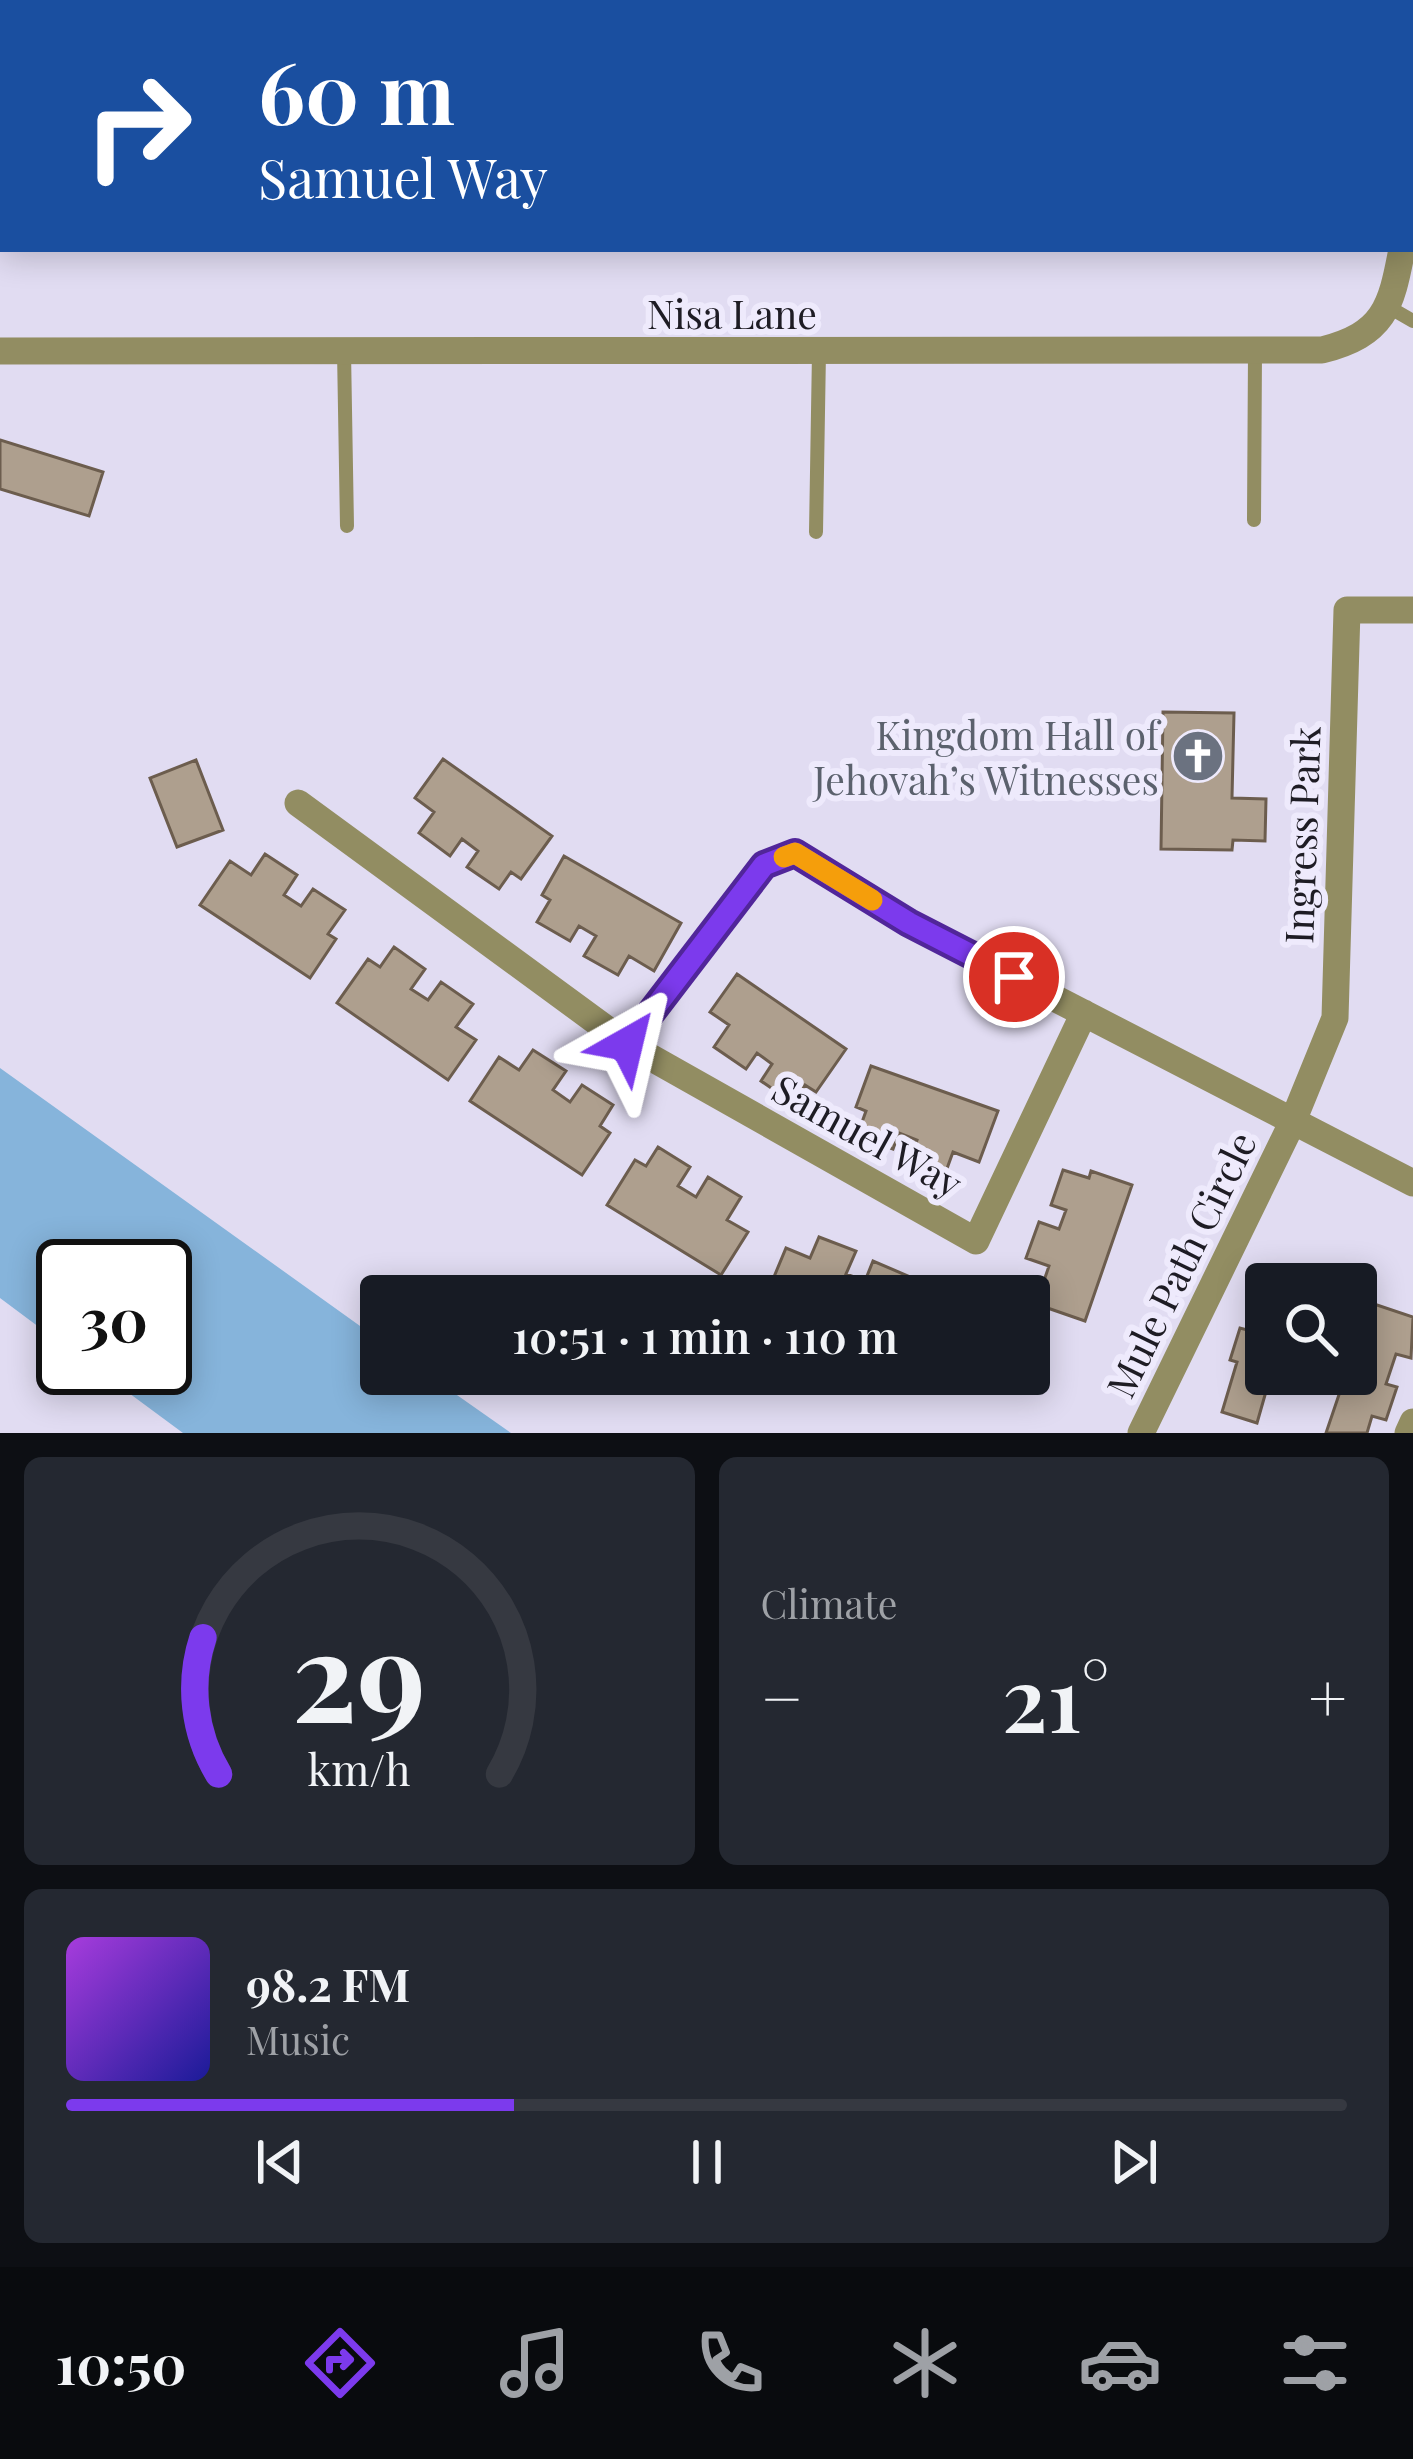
<!DOCTYPE html>
<meta charset="utf-8">
<style>
body{margin:0;font-family:"Playfair Display",serif;background:#242831;color:#f1f3f6;height:100vh;display:flex;flex-direction:column;font-size:45px;white-space:nowrap}
*{box-sizing:border-box;margin:0}
p{font-size:39px;color:#9ea1a6}
.icon{flex:none;width:66px;height:66px;fill:none;stroke:currentColor;stroke-width:2;stroke-linecap:round;stroke-linejoin:round}
.map{position:relative;height:1433px;overflow:hidden}
.side{display:flex;flex-direction:column;gap:24px;padding:24px;background:#0d0f14;flex:1}
.side>*{flex:none}
.banner{position:absolute;left:0px;top:0px;width:1413px;height:252px;box-shadow:0 6px 30px #0003;background:#1a4fa0;color:#fff;overflow:hidden}
.controls{position:absolute;left:1245px;top:1263px;display:grid;gap:24px}
.controls a{display:grid;place-items:center;width:132px;height:132px;border-radius:12px;background:#171b24;box-shadow:0 6px 30px #0003;font-size:60px}
.speed{position:absolute;left:36px;top:1239px;display:flex;gap:24px;font-size:60px;font-weight:700;text-align:center}
.speed>*{display:grid;place-content:center;width:156px;height:156px;border-radius:50%;background:#171b24;box-shadow:0 6px 30px #0003;line-height:1}
.speed .limit{border:6px solid #111;border-radius:18px;background:#fff;color:#111}
.pin{position:absolute;display:grid;place-items:center;width:102px;height:102px;color:#fff;margin:-51px;border:6px solid #fff;border-radius:50%;box-shadow:0 3px 12px #0007}
.me{position:absolute;width:132px;margin:-66px;rotate:37deg;stroke-linejoin:round;filter:drop-shadow(0 0 9px #0008)}
.turn{display:flex;align-items:center;gap:42px;height:252px;padding:0 60px;font-size:54px}
.turn .icon{width:156px;height:156px;stroke-width:2.5}
.turn b{display:block;font-size:84px;line-height:102px}
.big{font-size:90px;font-weight:600;line-height:1.1}
.side .tile{flex:1;display:flex;flex-direction:column;justify-content:center;gap:18px;min-width:0;padding:0 42px;border-radius:18px;background:#242831}
.side .dial{align-items:center;gap:0}
.dial svg{height:312px;overflow:visible;fill:none;stroke:#363941;stroke-width:7;stroke-linecap:round;text-anchor:middle}
.dial text{fill:#f1f3f6;stroke:none}
.song{display:flex;align-items:center;gap:36px}
.cover{width:144px;height:144px;border-radius:18px;background:linear-gradient(135deg,hsl(280 70% 55%),hsl(240 70% 35%))}
.played{height:12px;border-radius:6px;background:linear-gradient(90deg,#7c3aed 35%,#363941 35%)}
.keys{display:flex;justify-content:space-around;direction:ltr}
.heat{display:flex;justify-content:space-between;align-items:center;font-size:66px;direction:ltr}
.side .tiles{flex:1;display:grid;gap:24px;grid-template-columns:1fr 1fr}
.tile:last-child{grid-column:span 2}
.trip{position:absolute;left:360px;top:1275px;width:690px;height:120px;border-radius:12px;background:#171b24;box-shadow:0 6px 30px #0003;font-weight:600;line-height:120px;text-align:center}
.menu{display:flex;height:192px;justify-content:space-around;align-items:center;background:#090b0e;color:#9ea1a6}
.menu .icon{width:84px;height:84px}
.menu .on{color:#7c3aed}
.menu b{font-size:54px;color:#f1f3f6}
.map>svg:first-child{display:block}
.water{fill:#86b4db}
.building{fill:#ae9f8e;stroke:#6c5d4e;stroke-width:3}
.lines{fill:none;stroke-linecap:round;stroke-linejoin:round}
.service{stroke:#928d62;stroke-width:14}
.minor{stroke:#928d62;stroke-width:27}
.route-casing{stroke:#51269a;stroke-width:30}
.route{stroke:#7c3aed;stroke-width:21}
.slow{stroke:#f59e0b;stroke-width:21}
.labels{text-anchor:middle;dominant-baseline:central;stroke-width:12;stroke-linejoin:round;paint-order:stroke}
.street-label{font-size:39px;fill:#1e1c24;stroke:#eeeafc}
.worship-label{font-size:39px;fill:#5b616d;stroke:#eeeafc;text-anchor:end}
</style>
<div class="map">
<svg width="1413" height="1433" viewBox="0 0 1413 1433">
<rect width="100%" height="100%" fill="#e1dcf2"/>
<!-- water -->
<path class="water" d="M 0,1068 L 381,1341 L 381,1374 L 427,1374 L 511,1433 L 183,1433 L 95,1368 L 165,1368 L 165,1266 L 63,1266 L 63,1345 L 0,1298 Z"/>
<!-- building -->
<path class="building" d="M 0,440 L 103,472 L 89,516 L 0,489 Z
M 1163,712 L 1234,713 L 1232,798 L 1266,799 L 1265,841 L 1233,840 L 1232,850 L 1161,849 Z
M 443,759 L 552,836 L 521,879 L 511,872 L 499,889 L 467,867 L 478,851 L 462,839 L 450,856 L 419,833 L 434,812 L 415,798 Z
M 196,760 L 223,830 L 177,847 L 150,778 Z
M 265,854 L 297,875 L 284,895 L 301,906 L 313,889 L 345,910 L 328,934 L 336,939 L 310,978 L 200,905 L 230,861 L 251,875 Z
M 564,856 L 681,923 L 654,971 L 629,956 L 618,975 L 584,956 L 596,936 L 579,926 L 570,941 L 537,922 L 550,900 L 542,895 Z
M 394,947 L 425,969 L 411,989 L 428,1000 L 441,982 L 473,1004 L 456,1027 L 476,1040 L 448,1080 L 337,1003 L 368,959 L 380,967 Z
M 737,974 L 846,1049 L 816,1092 L 805,1085 L 793,1103 L 761,1081 L 772,1064 L 757,1053 L 746,1069 L 714,1047 L 729,1025 L 710,1012 Z
M 533,1050 L 566,1071 L 553,1090 L 570,1102 L 582,1085 L 613,1105 L 600,1126 L 610,1133 L 582,1175 L 470,1101 L 499,1057 L 519,1070 Z
M 871,1066 L 998,1111 L 979,1162 L 953,1152 L 945,1174 L 909,1161 L 917,1140 L 899,1133 L 893,1149 L 857,1136 L 866,1111 L 856,1107 Z
M 658,1147 L 690,1167 L 678,1186 L 696,1197 L 708,1177 L 741,1197 L 727,1220 L 748,1232 L 721,1275 L 607,1205 L 635,1160 L 646,1166 Z
M 1063,1170 L 1089,1178 L 1091,1171 L 1132,1185 L 1085,1321 L 1036,1304 L 1049,1266 L 1026,1258 L 1039,1222 L 1059,1229 L 1066,1210 L 1051,1205 Z
M 819,1237 L 856,1251 L 846,1274 L 865,1281 L 873,1261 L 908,1276 L 900,1296 L 766,1296 L 786,1248 L 810,1258 Z
M 1263,1268 L 1306,1280 L 1305,1284 L 1266,1284 L 1266,1374 L 1271,1374 L 1257,1423 L 1222,1412 L 1237,1362 L 1230,1360 L 1240,1328 L 1251,1331 L 1260,1303 L 1253,1301 Z
M 1371,1303 L 1413,1317 L 1411,1358 L 1396,1354 L 1386,1384 L 1397,1387 L 1386,1420 L 1372,1416 L 1367,1433 L 1326,1433 L 1346,1374 L 1356,1374 L 1356,1349 Z"/>
<g class="lines">
<!-- service -->
<path class="service" d="M 1387,306 L 1413,321
M 344,351 L 347,526
M 1254,520 L 1255,352
M 816,532 L 819,352"/>
<!-- minor -->
<path class="minor" d="M 1410,205 L 1413,185
M 0,351 L 1322,350 C 1384,334 1391,308 1402,249
M 298,803 L 627,1044
M 1084,1013 L 976,1241 L 627,1044 L 763,865 L 795,853 L 909,923 L 1413,1183
M 1141,1433 L 1293,1121 L 1335,1018 L 1347,610 L 1413,610
M 1408,1433 L 1413,1422"/>
</g>
<g class="lines">
<!-- route casing -->
<g class="route-casing">
<path id="route" d="M 627,1044 L 764,865 L 795,853 L 909,923 L 1014,977"/>
</g>
<!-- route -->
<use href="#route" class="route"/>
<!-- slow -->
<path class="slow" d="M 784,857 L 795,853 L 872,900"/>
</g>
<!-- icons -->
<defs>
<g id="church-disc" transform="scale(2.7)"><circle r="9.5" fill="#6b7280" stroke="#eeeafc"/><path d="M-1.2-6h2.4v3.5h3.3v2.4h-3.3V6h-2.4V-.1h-3.3v-2.4h3.3Z" fill="#fff"/></g>
</defs>
<g fill-rule="evenodd">
<use href="#church-disc" x="1198" y="756"/>
</g>
<g class="labels">
<!-- street labels -->
<g class="street-label">
<text x="732" y="313">Nisa Lane</text>
<text transform="translate(1301 835) rotate(-88)">Ingress Park</text>
<text transform="translate(868 1135) rotate(29)">Samuel Way</text>
<text transform="translate(1180 1264) rotate(-64)">Mule Path Circle</text>
</g>
<!-- worship labels -->
<g class="worship-label">
<text x="1159" y="734">Kingdom Hall of<tspan x="1159" dy="45">Jehovah’s Witnesses</tspan></text>
</g>
</g>
</svg>
<div class="controls">
<a><svg class="icon" aria-label="search" viewBox="0 0 24 24"><circle cx="10" cy="10" r="6"/><path d="M15 15l6 6"/></svg></a>
</div>
<div class="speed"><div class="limit">30</div></div>
<div class="pin" style="left:1014px;top:977px;background:#d93025"><svg class="icon" aria-label="arrive" viewBox="0 0 24 24"><path d="M6 21V4h12l-3 4 3 4H6"/></svg></div>
<svg class="me" style="left:627px;top:1044px" viewBox="-20 -20 40 40"><path d="M0-17L14 15 0 8-14 15z" fill="#7c3aed" stroke="#fff" stroke-width="4"/></svg>
<div class="trip">10:51 · 1 min · 110 m</div>
<div class="banner">
<div class="turn"><svg class="icon" aria-label="right" viewBox="0 0 24 24"><path d="M7 20v-9h11M14 6l5 5-5 5"/></svg><div><b>60 m</b>Samuel Way</div></div>
</div>
</div>
<section class="side">
<div class="tiles">
<div class="tile dial"><svg viewBox="0 0 100 80">
<path d="M14 69A42 42 0 1 1 86 69"/>
<path d="M14 69A42 42 0 0 1 10 34" stroke="#7c3aed"/>
<text x="50" y="56" font-size="32" font-weight="700">29</text>
<text x="50" y="72" font-size="11">km/h</text>
</svg></div>
<div class="tile"><p>Climate</p>
<div class="heat"><a>−</a><b class="big">21°</b><a>+</a></div>
</div>
<div class="tile">
<div class="song"><i class="cover"></i><div><b>98.2 FM</b><p>Music</p></div></div>
<div class="played"></div>
<div class="keys"><svg class="icon" aria-label="previous" viewBox="0 0 24 24"><path d="M18 5L8 12l10 7zM5 5v14"/></svg><svg class="icon" aria-label="pause" viewBox="0 0 24 24"><path d="M8 5v14M16 5v14"/></svg><svg class="icon" aria-label="next" viewBox="0 0 24 24"><path d="M6 5l10 7-10 7zM19 5v14"/></svg></div>
</div>
</div>
</section>
<nav class="menu">
<b>10:50</b>
<svg class="icon on" aria-label="directions" viewBox="0 0 24 24"><path d="M12 3l9 9-9 9-9-9zM9 14v-3h6M13 9l2 2-2 2"/></svg>
<svg class="icon" aria-label="music" viewBox="0 0 24 24"><path d="M9 18V5l10-2v13"/><circle cx="6" cy="18" r="3"/><circle cx="16" cy="16" r="3"/></svg>
<svg class="icon" aria-label="phone" viewBox="0 0 24 24"><path d="M5 4h4l2 5-3 2q2 4 5 5l2-3 5 2v4C11 20 4 13 5 4z"/></svg>
<svg class="icon" aria-label="climate" viewBox="0 0 24 24"><path d="M12 3v18M4 7l16 10M4 17L20 7"/></svg>
<svg class="icon" aria-label="car" viewBox="0 0 24 24"><path d="M5 17H2v-5l4-1 3-4h7l3 4 3 1v5h-3M9 17h6M6 11h13"/><circle cx="7" cy="17" r="2"/><circle cx="17" cy="17" r="2"/></svg>
<svg class="icon" aria-label="filters" viewBox="0 0 24 24"><path d="M4 7h16M4 17h16"/><circle cx="9" cy="7" r="2"/><circle cx="15" cy="17" r="2"/></svg>
</nav>
